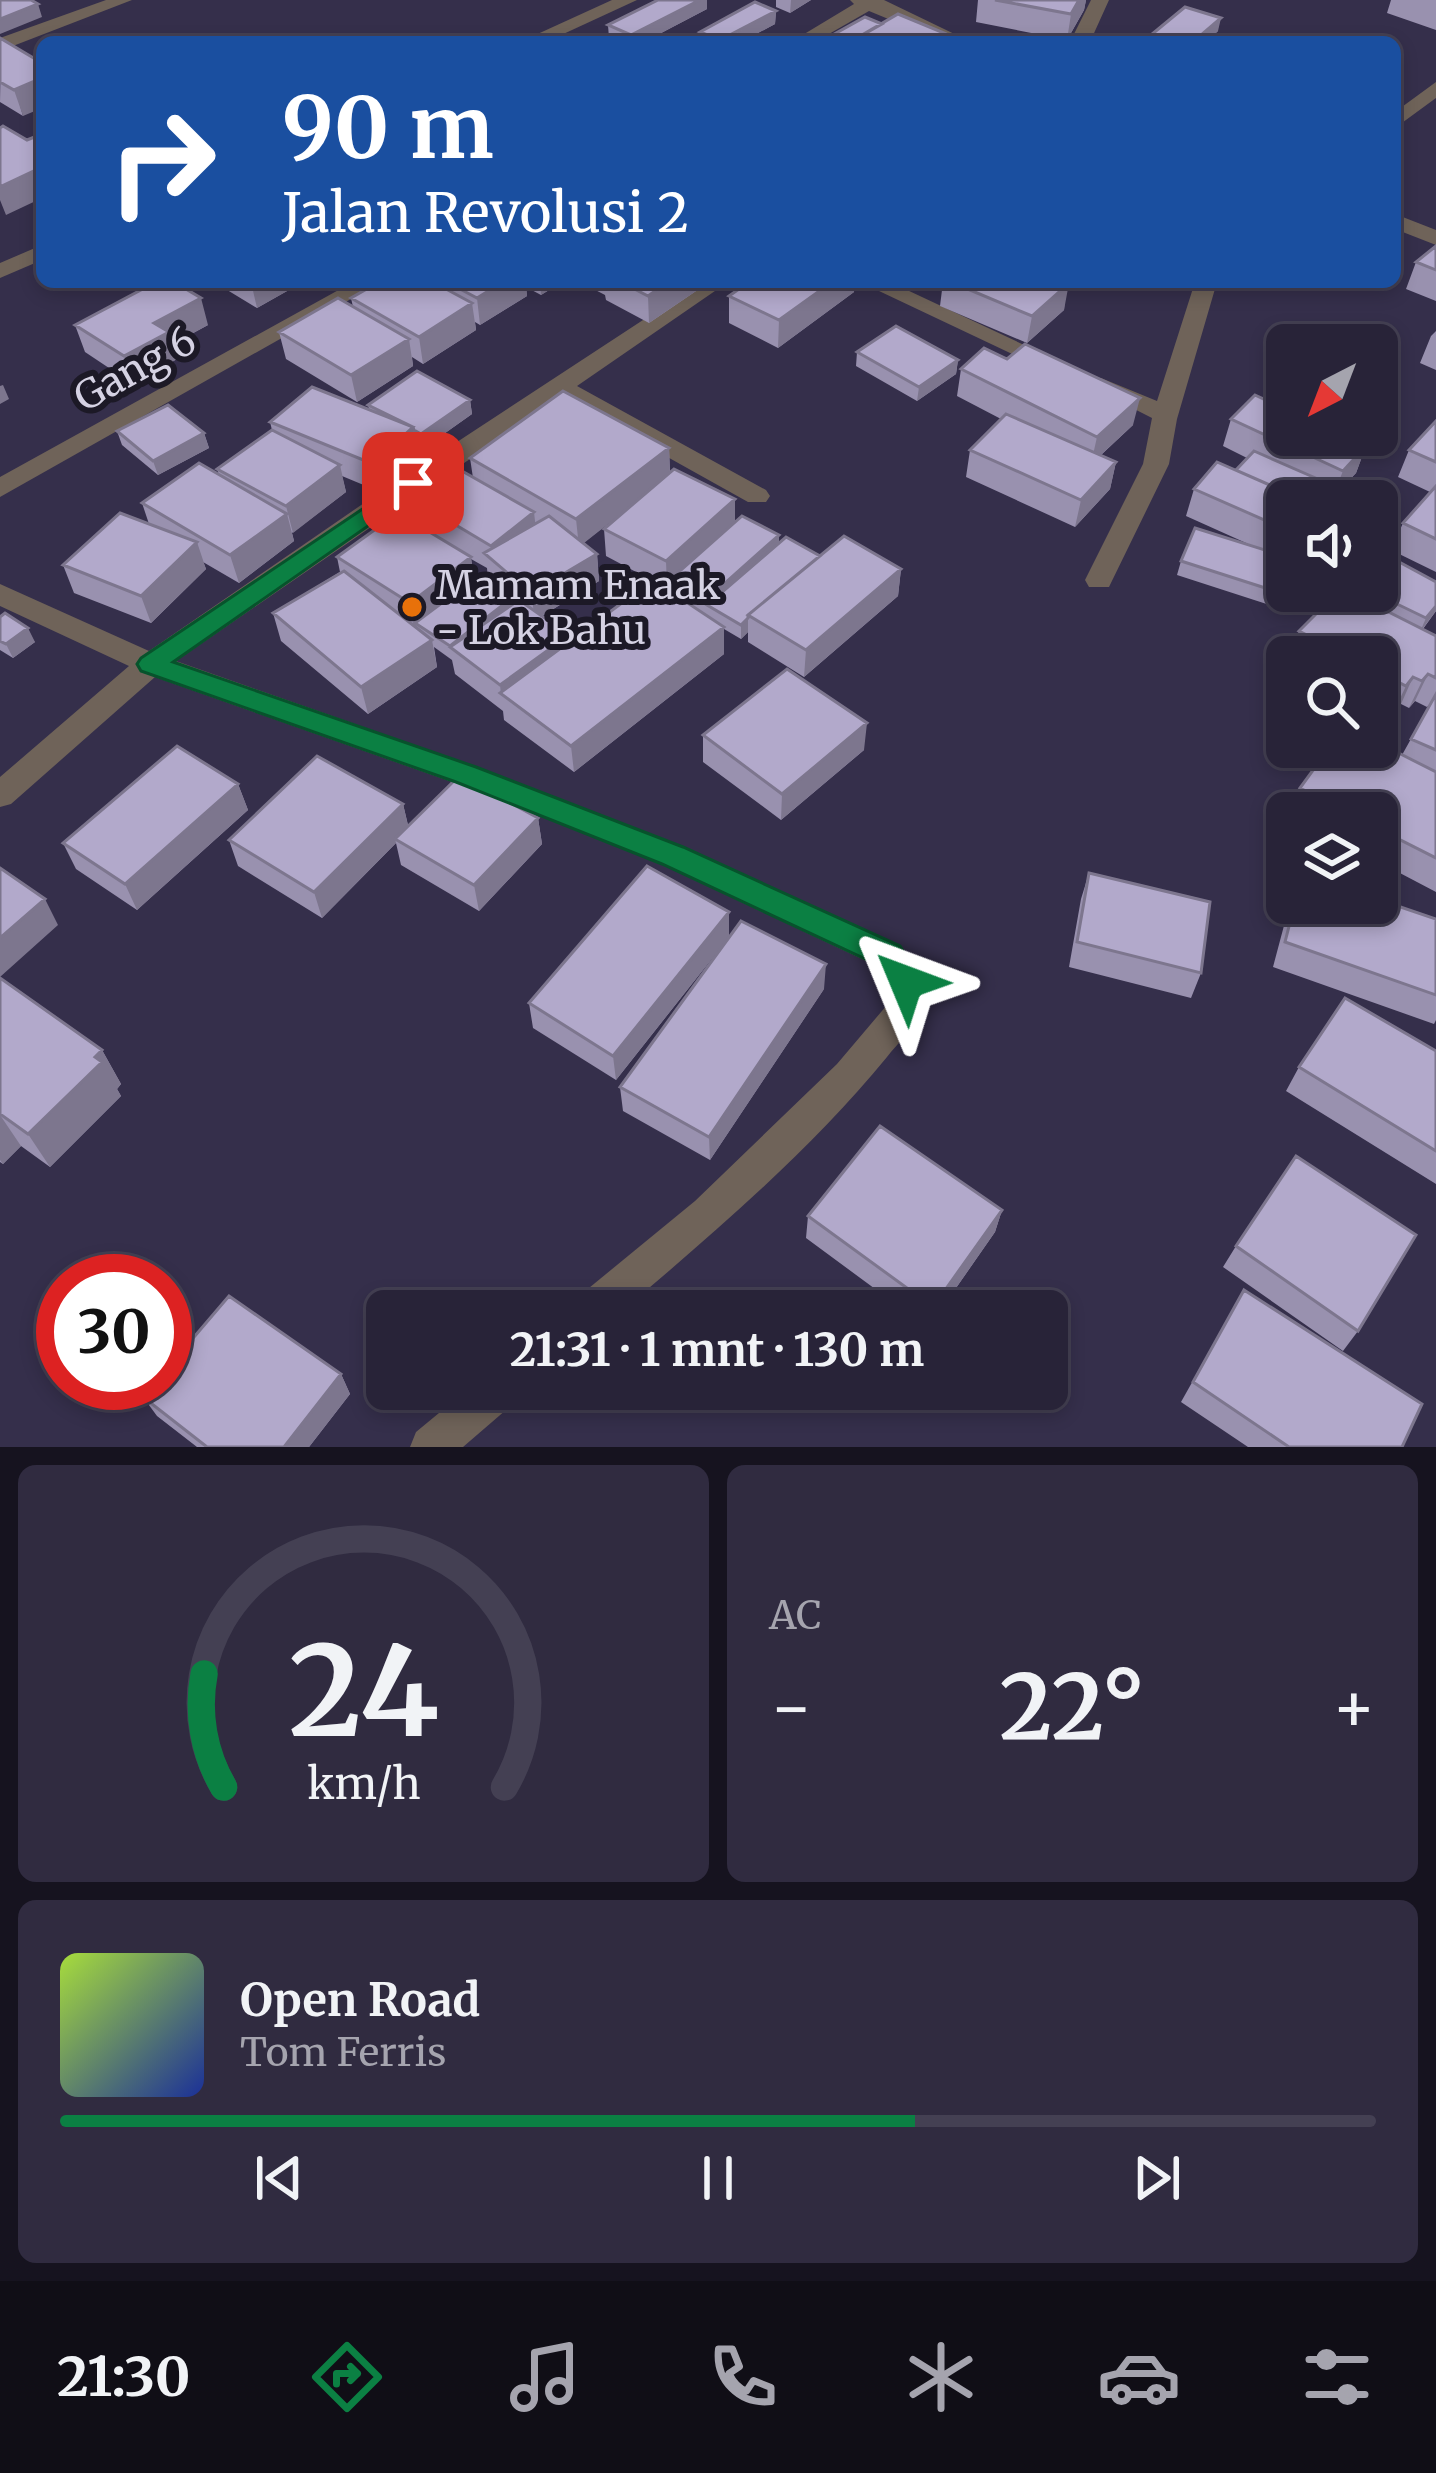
<!DOCTYPE html>
<html lang="id">
<meta charset="utf-8">
<style>
body{margin:0;font-family:Merriweather,serif;background:#302b40;color:#f1f3f6;height:100vh;display:flex;flex-direction:column;font-size:45px;white-space:nowrap}
*{box-sizing:border-box;margin:0}
p{font-size:39px;color:#a5a4ae}
.icon{flex:none;width:66px;height:66px;fill:none;stroke:currentColor;stroke-width:2;stroke-linecap:round;stroke-linejoin:round}
.map{position:relative;height:1447px;overflow:hidden}
.side{display:flex;flex-direction:column;gap:18px;padding:18px;background:#16131f;flex:1}
.side>*{flex:none}
.guide{position:absolute;left:36px;top:36px;width:1365px;height:252px;border-radius:18px;box-shadow:0 6px 18px #0003,0 0 0 3px #444053;background:#1a4fa0;color:#fff;overflow:hidden}
.needle{width:78px;rotate:222deg}
.controls{position:absolute;left:1266px;top:324px;display:grid;gap:24px}
.controls a{display:grid;place-items:center;width:132px;height:132px;border-radius:18px;background:#282338;box-shadow:0 6px 18px #0003,0 0 0 3px #444053;font-size:60px}
.speed{position:absolute;left:36px;top:1254px;display:flex;gap:24px;font-size:60px;font-weight:700;text-align:center}
.speed>*{display:grid;place-content:center;width:156px;height:156px;border-radius:50%;background:#282338;box-shadow:0 6px 18px #0003,0 0 0 3px #444053;line-height:1}
.speed .limit{border:18px solid #d22;background:#fff;color:#111}
.pin{position:absolute;display:grid;place-items:center;width:102px;height:102px;color:#fff;margin:-51px;border-radius:24px;box-shadow:0 6px 18px #0006}
.me{position:absolute;width:132px;margin:-66px;rotate:314deg;stroke-linejoin:round;filter:drop-shadow(0 0 9px #0008)}
.turn{display:flex;align-items:center;gap:42px;height:252px;padding:0 48px;font-size:54px}
.turn .icon{width:156px;height:156px;stroke-width:2.5}
.turn b{display:block;font-size:84px;line-height:102px}
.big{font-size:90px;font-weight:700;line-height:1.1}
.side .card{flex:1;display:flex;flex-direction:column;justify-content:center;gap:18px;min-width:0;padding:0 42px;border-radius:18px;background:#302b40}
.side .dial{align-items:center;gap:0}
.dial svg{height:312px;overflow:visible;fill:none;stroke:#444053;stroke-width:7;stroke-linecap:round;text-anchor:middle}
.dial text{fill:#f1f3f6;stroke:none}
.song{display:flex;align-items:center;gap:36px}
.cover{width:144px;height:144px;border-radius:18px;background:linear-gradient(135deg,hsl(80 70% 55%),hsl(230 70% 35%))}
.played{height:12px;border-radius:6px;background:linear-gradient(90deg,#0b8043 65%,#444053 65%)}
.keys{display:flex;justify-content:space-around;direction:ltr}
.heat{display:flex;justify-content:space-between;align-items:center;font-size:66px;direction:ltr}
.side .tiles{flex:1;display:grid;gap:18px;grid-template-columns:1fr 1fr}
.card:last-child{grid-column:span 2}
.trip{position:absolute;left:366px;top:1290px;width:702px;height:120px;border-radius:18px;background:#282338;box-shadow:0 6px 18px #0003,0 0 0 3px #444053;font-weight:700;line-height:120px;text-align:center}
.dock{display:flex;height:192px;justify-content:space-around;align-items:center;background:#100e16;color:#a5a4ae}
.dock .icon{width:84px;height:84px}
.dock .current{color:#0b8043}
.dock b{font-size:54px;color:#f1f3f6}
.map>svg:first-child{display:block}
.lines{fill:none;stroke-linecap:round;stroke-linejoin:round}
.minor{fill:#6f6359;fill-rule:evenodd}
.wall{fill:#9991af;fill-rule:evenodd}
.shaded-wall{fill:#7d768e}
.building{fill:#b2a9cb;stroke:#7d768e;stroke-width:3}
.route{fill:#0b8043;stroke:#07532c;stroke-width:3}
.food-dot{fill:#e8710a;stroke:#1c1926;stroke-width:4.5}
.labels{text-anchor:middle;dominant-baseline:central;stroke-width:12;stroke-linejoin:round;paint-order:stroke}
.street-label{font-size:39px;fill:#d5d2e3;stroke:#1c1926}
.poi-label{font-size:39px;fill:#d5d2e3;stroke:#1c1926;text-anchor:start}
</style>
<div class="map">
<svg width="1436" height="1447" viewBox="0 0 1436 1447">
<rect width="100%" height="100%" fill="#352f4b"/>
<g class="lines">
<!-- minor -->
<path class="minor" d="M 106,0 L 132,0 L 0,51 L 0,38 Z
M 612,0 L 637,0 L 546,42 L 520,42 Z
M 850,0 L 884,0 L 971,42 L 944,42 L 869,11 L 815,42 L 791,42 L 854,4 Z
M 1091,0 L 1109,0 L 1090,42 L 1070,42 Z
M 1436,82 L 1436,98 L 1395,128 L 1395,112 Z
M 1395,214 L 1436,230 L 1436,245 L 1395,229 Z
M 42,245 L 42,260 L 0,278 L 0,263 Z
M 353,282 L 381,282 L 0,497 L 0,477 Z
M 701,282 L 728,282 L 577,386 L 766,490 L 770,496 L 766,502 L 748,502 L 560,397 L 176,661 L 477,767 L 683,846 L 901,946 C 915,968 929,986 920,1013 C 914,1029 897,1044 887,1057 C 810,1151 715,1232 622,1311 L 572,1311 L 578,1297 L 695,1201 L 837,1064 L 887,1005 L 889,985 L 877,966 L 661,864 L 455,783 L 155,677 L 11,804 L 0,807 L 0,777 L 129,666 L 0,606 L 0,584 L 149,651 L 367,501 Z
M 860,282 L 890,282 L 1069,366 L 1057,373 L 1048,371 Z
M 1195,282 L 1217,282 L 1177,419 L 1169,464 L 1109,587 L 1089,587 L 1085,580 L 1143,464 L 1152,418 L 1089,386 L 1101,378 L 1157,401 Z
M 468,1389 L 520,1389 L 514,1403 L 463,1447 L 410,1447 L 416,1432 Z"/>
</g>
<!-- wall -->
<path class="wall" d="M 658,0 L 707,0 L 707,9 L 644,42 L 617,42 L 609,38 L 608,25 Z
M 776,0 L 811,0 L 790,13 L 776,7 Z
M 978,0 L 1086,0 L 1084,10 L 1067,40 L 976,22 Z
M 1391,0 L 1436,0 L 1436,30 L 1387,13 Z
M 776,11 L 775,24 L 741,42 L 678,42 L 700,40 L 700,32 Z
M 1218,31 L 1206,42 L 1150,42 L 1151,35 Z
M 1,38 L 23,116 L 0,102 Z
M 1436,246 L 1436,301 L 1406,289 L 1416,262 Z
M 214,282 L 303,282 L 257,308 Z
M 379,282 L 562,282 L 541,295 L 526,287 L 527,296 L 480,325 L 475,322 L 476,330 L 423,364 L 412,357 L 413,366 L 357,402 L 286,359 L 279,332 L 353,307 L 351,298 Z
M 580,282 L 699,282 L 699,289 L 649,323 L 606,300 L 605,295 Z
M 943,282 L 1066,282 L 1064,310 L 1027,343 L 940,306 Z
M 854,292 L 778,348 L 729,323 L 729,296 Z
M 75,325 L 208,325 L 173,344 L 177,359 L 133,384 L 85,352 Z
M 1436,331 L 1436,370 L 1420,363 L 1431,336 Z
M 857,352 L 958,360 L 956,374 L 917,401 L 856,366 Z
M 961,369 L 1133,425 L 1101,455 L 1116,462 L 1110,489 L 1075,527 L 966,477 L 970,450 L 1001,419 L 957,396 Z
M 470,400 L 472,414 L 424,448 L 416,444 L 418,454 L 378,491 L 342,476 L 346,492 L 292,533 L 294,541 L 239,583 L 203,562 L 206,569 L 151,623 L 74,593 L 63,565 L 149,524 L 142,503 L 219,475 L 217,469 L 272,430 L 270,422 L 369,409 L 368,405 Z
M 1231,419 L 1366,446 L 1356,473 L 1332,498 L 1317,491 L 1310,501 L 1287,501 L 1287,591 L 1294,591 L 1288,607 L 1277,603 L 1276,607 L 1177,575 L 1181,561 L 1255,547 L 1186,516 L 1194,489 L 1236,470 L 1247,458 L 1223,446 Z
M 1436,421 L 1436,572 L 1391,550 L 1403,523 L 1430,492 L 1398,477 L 1409,450 Z
M 117,431 L 204,433 L 209,448 L 158,475 L 122,445 Z
M 669,448 L 670,473 L 735,523 L 779,535 L 779,544 L 820,556 L 901,569 L 898,596 L 804,677 L 748,642 L 748,632 L 741,639 L 724,629 L 724,654 L 574,772 L 504,720 L 503,711 L 455,674 L 452,660 L 434,647 L 437,667 L 368,714 L 281,641 L 273,613 L 340,572 L 337,557 L 423,528 L 419,503 L 473,478 L 470,458 ZM 636,502 L 604,529 L 606,556 L 653,581 L 570,642 L 569,635 L 542,616 L 599,581 L 597,554 L 583,543 ZM 471,559 L 487,568 L 488,580 L 498,588 L 474,578 Z
M 1436,582 L 1436,611 L 1423,629 L 1436,636 L 1436,892 L 1377,861 L 1377,813 L 1290,813 L 1300,788 L 1402,755 L 1431,703 L 1427,707 L 1415,701 L 1409,708 L 1401,704 L 1393,713 L 1377,704 L 1377,657 L 1290,657 L 1299,631 L 1338,592 L 1336,591 L 1377,591 Z
M 0,617 L 35,642 L 13,658 L 0,650 Z
M 703,735 L 864,750 L 781,820 L 703,762 Z
M 238,784 L 248,810 L 137,910 L 76,869 L 63,843 Z
M 403,804 L 408,825 L 538,818 L 542,844 L 479,911 L 401,865 L 396,843 L 322,918 L 238,866 L 229,840 Z
M 1089,873 L 1201,973 L 1191,998 L 1069,967 L 1081,899 Z
M 1290,903 L 1377,903 L 1436,919 L 1436,1020 L 1434,1024 L 1273,967 Z
M 729,912 L 729,937 L 616,1080 L 533,1028 L 529,1003 Z
M 0,978 L 102,1050 L 121,1084 L 117,1089 L 121,1096 L 50,1167 L 21,1146 L 3,1164 L 0,1162 Z
M 824,989 L 710,1160 L 623,1111 L 620,1087 Z
M 1436,1051 L 1436,1184 L 1286,1091 L 1299,1067 Z
M 1002,1210 L 995,1232 L 940,1311 L 905,1311 L 806,1238 L 808,1216 Z
M 1236,1246 L 1358,1331 L 1343,1351 L 1223,1267 Z
M 1244,1290 L 1402,1447 L 1248,1447 L 1181,1402 Z
M 341,1374 L 350,1394 L 309,1447 L 197,1447 L 157,1416 L 143,1397 Z"/>
<!-- shaded-wall -->
<path class="shaded-wall" d="M 700,0 L 707,0 L 707,9 L 644,42 L 631,42 L 631,35 Z
M 791,0 L 811,0 L 790,13 Z
M 1079,0 L 1086,0 L 1084,10 L 1067,40 L 1071,14 Z
M 38,4 L 42,17 L 0,34 L 0,19 Z
M 776,11 L 775,24 L 741,42 L 720,42 Z
M 1221,18 L 1218,31 L 1206,42 L 1193,42 Z
M 944,33 L 943,42 L 928,42 Z
M 42,78 L 42,108 L 23,116 L 14,90 Z
M 42,167 L 42,198 L 6,215 L 0,200 L 0,187 Z
M 251,282 L 303,282 L 257,308 Z
M 503,282 L 526,282 L 527,296 L 480,325 L 477,298 Z
M 540,282 L 562,282 L 541,295 Z
M 668,282 L 699,282 L 699,289 L 649,323 L 648,296 Z
M 832,282 L 855,282 L 854,292 L 778,348 L 779,320 Z
M 1069,283 L 1064,310 L 1027,343 L 1032,316 Z
M 201,298 L 208,325 L 173,344 L 177,359 L 133,384 L 124,356 L 154,323 Z
M 472,303 L 476,330 L 423,364 L 419,337 Z
M 409,339 L 413,366 L 357,402 L 351,375 Z
M 958,360 L 956,374 L 917,401 L 919,387 Z
M 3,385 L 9,399 L 0,404 L 0,386 Z
M 1140,398 L 1133,425 L 1091,464 L 1097,437 Z
M 470,400 L 472,414 L 424,448 L 421,434 Z
M 413,427 L 418,454 L 378,491 L 373,464 Z
M 204,433 L 209,448 L 158,475 L 153,461 Z
M 1366,446 L 1356,473 L 1332,498 L 1343,471 Z
M 669,448 L 670,475 L 579,547 L 576,519 Z
M 1116,462 L 1110,489 L 1075,527 L 1081,500 Z
M 340,465 L 346,492 L 293,533 L 286,506 Z
M 1320,480 L 1315,495 L 1310,501 L 1303,501 Z
M 735,499 L 735,526 L 671,579 L 671,585 L 667,588 L 666,561 Z
M 534,512 L 537,539 L 493,560 L 491,546 Z
M 287,514 L 294,541 L 239,583 L 230,555 Z
M 779,535 L 779,550 L 707,605 L 707,599 Z
M 197,542 L 206,569 L 151,623 L 141,596 Z
M 597,554 L 599,581 L 535,620 L 531,593 Z
M 471,557 L 475,584 L 415,623 L 415,631 L 410,603 Z
M 901,569 L 898,596 L 804,677 L 806,650 Z
M 513,597 L 514,611 L 450,646 Z
M 1436,606 L 1436,611 L 1420,632 L 1426,618 Z
M 748,618 L 748,632 L 741,639 L 741,625 Z
M 724,627 L 724,654 L 574,772 L 571,746 Z
M 28,628 L 35,642 L 13,658 L 6,644 Z
M 569,635 L 572,662 L 501,694 L 500,685 Z
M 432,640 L 437,667 L 368,714 L 361,687 Z
M 1428,674 L 1415,701 L 1409,708 L 1422,681 Z
M 1413,677 L 1401,704 L 1393,713 L 1406,686 Z
M 867,723 L 864,750 L 781,820 L 782,794 Z
M 238,784 L 248,810 L 137,910 L 125,884 Z
M 403,804 L 409,830 L 395,839 L 396,843 L 322,918 L 314,892 Z
M 538,818 L 542,844 L 479,911 L 474,885 Z
M 45,899 L 58,925 L 0,977 L 0,938 Z
M 729,912 L 729,937 L 616,1080 L 613,1056 Z
M 826,964 L 824,989 L 710,1160 L 709,1137 Z
M 102,1050 L 121,1084 L 117,1089 L 121,1096 L 50,1167 L 28,1134 Z
M 0,1115 L 21,1146 L 3,1164 L 0,1160 Z
M 1002,1210 L 995,1232 L 940,1311 L 932,1311 Z
M 341,1374 L 350,1394 L 309,1447 L 284,1447 Z"/>
<!-- building -->
<path class="building" d="M 0,0 L 31,0 L 38,4 L 0,19 Z
M 658,0 L 700,0 L 631,35 L 608,25 Z
M 995,0 L 1079,0 L 1071,14 Z
M 755,2 L 776,11 L 720,40 L 700,32 Z
M 1185,7 L 1221,18 L 1193,42 L 1173,42 L 1151,35 Z
M 898,14 L 944,33 L 928,42 L 850,42 Z
M 865,17 L 882,24 L 850,42 L 820,42 Z
M 690,36 L 704,42 L 678,42 Z
M 0,38 L 42,63 L 42,78 L 14,90 L 0,82 Z
M 3,126 L 27,140 L 42,134 L 42,167 L 0,187 L 0,128 Z
M 1436,246 L 1436,270 L 1416,262 Z
M 156,282 L 174,282 L 201,298 L 154,323 L 169,332 L 124,356 L 75,325 Z
M 379,282 L 433,282 L 472,303 L 419,337 L 351,298 Z
M 447,282 L 503,282 L 477,298 Z
M 621,282 L 668,282 L 648,296 Z
M 749,282 L 832,282 L 779,320 L 729,296 Z
M 951,282 L 1066,282 L 1069,283 L 1032,316 Z
M 338,298 L 409,339 L 351,375 L 279,332 Z
M 896,326 L 958,360 L 919,387 L 857,352 Z
M 1025,344 L 1140,398 L 1097,437 L 961,369 L 984,348 L 1007,359 Z
M 417,371 L 470,400 L 421,434 L 414,430 L 413,427 L 368,405 Z
M 312,387 L 413,427 L 373,464 L 270,422 Z
M 563,391 L 669,448 L 576,519 L 470,458 Z
M 1255,395 L 1287,410 L 1287,435 L 1343,435 L 1366,446 L 1343,471 L 1231,419 Z
M 168,405 L 204,433 L 153,461 L 117,431 Z
M 1006,414 L 1116,462 L 1081,500 L 970,450 Z
M 1436,421 L 1436,462 L 1409,450 Z
M 272,430 L 340,465 L 286,506 L 217,469 Z
M 1254,451 L 1320,480 L 1304,500 L 1236,470 Z
M 1217,462 L 1306,501 L 1287,501 L 1287,530 L 1194,489 Z
M 199,463 L 287,514 L 230,555 L 142,503 Z
M 674,469 L 735,499 L 666,561 L 604,529 Z
M 462,471 L 534,512 L 491,546 L 419,503 Z
M 1436,486 L 1436,539 L 1403,523 Z
M 120,513 L 197,542 L 141,596 L 63,565 Z
M 398,513 L 471,557 L 410,603 L 337,557 Z
M 549,516 L 597,554 L 531,593 L 484,553 Z
M 742,516 L 779,535 L 707,599 L 671,579 Z
M 1195,528 L 1287,557 L 1287,591 L 1281,589 L 1281,593 L 1181,561 Z
M 844,536 L 901,569 L 806,650 L 748,615 Z
M 786,537 L 820,556 L 748,615 L 748,618 L 741,625 L 707,605 Z
M 1377,550 L 1436,582 L 1436,606 L 1426,618 L 1370,591 L 1377,591 Z
M 344,571 L 432,640 L 361,687 L 273,613 Z
M 478,576 L 513,597 L 450,646 L 415,623 Z
M 653,580 L 724,627 L 571,746 L 500,693 Z
M 1339,591 L 1347,591 L 1436,636 L 1436,678 L 1428,674 L 1422,681 L 1413,677 L 1406,686 L 1377,671 L 1377,657 L 1350,657 L 1299,631 Z
M 519,600 L 569,635 L 500,685 L 450,647 Z
M 5,613 L 28,628 L 6,644 L 0,641 L 0,617 Z
M 787,669 L 867,723 L 782,794 L 703,735 Z
M 1436,694 L 1436,750 L 1411,739 Z
M 1377,742 L 1436,772 L 1436,858 L 1377,828 L 1377,813 L 1349,813 L 1300,788 L 1330,747 L 1377,747 Z
M 177,746 L 238,784 L 125,884 L 63,843 Z
M 317,756 L 403,804 L 314,892 L 229,840 Z
M 460,775 L 538,818 L 474,885 L 395,839 Z
M 647,866 L 729,912 L 613,1056 L 529,1003 Z
M 0,868 L 45,899 L 0,938 Z
M 1089,873 L 1210,902 L 1201,973 L 1077,942 Z
M 1377,899 L 1436,919 L 1436,995 L 1285,942 L 1295,903 L 1377,903 Z
M 741,921 L 826,964 L 709,1137 L 620,1087 Z
M 0,978 L 102,1050 L 95,1057 L 102,1062 L 28,1134 L 0,1114 Z
M 1345,998 L 1436,1051 L 1436,1151 L 1299,1067 Z
M 880,1126 L 1002,1210 L 933,1307 L 808,1216 Z
M 1296,1156 L 1416,1235 L 1358,1331 L 1236,1246 Z
M 1244,1290 L 1422,1404 L 1402,1447 L 1289,1447 L 1193,1382 Z
M 229,1296 L 341,1374 L 284,1447 L 207,1447 L 143,1397 L 155,1383 L 165,1383 L 165,1371 Z"/>
<!-- route -->
<path class="route" d="M 413,475 L 421,477 L 421,489 L 173,662 L 476,767 L 683,847 L 900,946 L 922,982 L 917,992 C 894,1000 889,982 878,965 L 662,864 L 456,782 L 141,671 L 137,664 L 141,658 Z"/>
<!-- markers -->
<circle class="food-dot" cx="412" cy="607" r="12"/>
<g class="labels">
<!-- street labels -->
<g class="street-label">
<text transform="translate(135 369) rotate(-29)">Gang 6</text>
</g>
<!-- poi labels -->
<g class="poi-label">
<text x="436" y="585">Mamam Enaak<tspan x="436" dy="45">- Lok Bahu</tspan></text>
</g>
</g>
</svg>
<div class="controls">
<a><svg class="needle" viewBox="-14 -14 28 28"><path d="M0-13l5 13h-10z" fill="#e53935"/><path d="M0 13l5-13h-10z" fill="#a5a4ae"/></svg></a>
<a><svg class="icon" aria-label="sound" viewBox="0 0 24 24"><path d="M4 9h4l5-4v14l-5-4H4zM17 9q2 3 0 6"/></svg></a>
<a><svg class="icon" aria-label="search" viewBox="0 0 24 24"><circle cx="10" cy="10" r="6"/><path d="M15 15l6 6"/></svg></a>
<a><svg class="icon" aria-label="layers" viewBox="0 0 24 24"><path d="M12 4l9 5-9 5-9-5zM3 14l9 5 9-5"/></svg></a>
</div>
<div class="speed"><div class="limit">30</div></div>
<div class="pin" style="left:413px;top:483px;background:#d93025"><svg class="icon" aria-label="arrive" viewBox="0 0 24 24"><path d="M6 21V4h12l-3 4 3 4H6"/></svg></div>
<svg class="me" style="left:906px;top:982px" viewBox="-20 -20 40 40"><path d="M0-17L14 15 0 8-14 15z" fill="#0b8043" stroke="#fff" stroke-width="4"/></svg>
<div class="trip">21:31 · 1 mnt · 130 m</div>
<div class="guide">
<div class="turn"><svg class="icon" aria-label="right" viewBox="0 0 24 24"><path d="M7 20v-9h11M14 6l5 5-5 5"/></svg><div><b>90 m</b>Jalan Revolusi 2</div></div>
</div>
</div>
<section class="side">
<div class="tiles">
<div class="card dial"><svg viewBox="0 0 100 80">
<path d="M14 69A42 42 0 1 1 86 69"/>
<path d="M14 69A42 42 0 0 1 9 40" stroke="#0b8043"/>
<text x="50" y="56" font-size="32" font-weight="700">24</text>
<text x="50" y="72" font-size="11">km/h</text>
</svg></div>
<div class="card"><p>AC</p>
<div class="heat"><a>−</a><b class="big">22°</b><a>+</a></div>
</div>
<div class="card">
<div class="song"><i class="cover"></i><div><b>Open Road</b><p>Tom Ferris</p></div></div>
<div class="played"></div>
<div class="keys"><svg class="icon" aria-label="previous" viewBox="0 0 24 24"><path d="M18 5L8 12l10 7zM5 5v14"/></svg><svg class="icon" aria-label="pause" viewBox="0 0 24 24"><path d="M8 5v14M16 5v14"/></svg><svg class="icon" aria-label="next" viewBox="0 0 24 24"><path d="M6 5l10 7-10 7zM19 5v14"/></svg></div>
</div>
</div>
</section>
<nav class="dock">
<b>21:30</b>
<svg class="icon current" aria-label="directions" viewBox="0 0 24 24"><path d="M12 3l9 9-9 9-9-9zM9 14v-3h6M13 9l2 2-2 2"/></svg>
<svg class="icon" aria-label="music" viewBox="0 0 24 24"><path d="M9 18V5l10-2v13"/><circle cx="6" cy="18" r="3"/><circle cx="16" cy="16" r="3"/></svg>
<svg class="icon" aria-label="phone" viewBox="0 0 24 24"><path d="M5 4h4l2 5-3 2q2 4 5 5l2-3 5 2v4C11 20 4 13 5 4z"/></svg>
<svg class="icon" aria-label="climate" viewBox="0 0 24 24"><path d="M12 3v18M4 7l16 10M4 17L20 7"/></svg>
<svg class="icon" aria-label="car" viewBox="0 0 24 24"><path d="M5 17H2v-5l4-1 3-4h7l3 4 3 1v5h-3M9 17h6M6 11h13"/><circle cx="7" cy="17" r="2"/><circle cx="17" cy="17" r="2"/></svg>
<svg class="icon" aria-label="filters" viewBox="0 0 24 24"><path d="M4 7h16M4 17h16"/><circle cx="9" cy="7" r="2"/><circle cx="15" cy="17" r="2"/></svg>
</nav>
